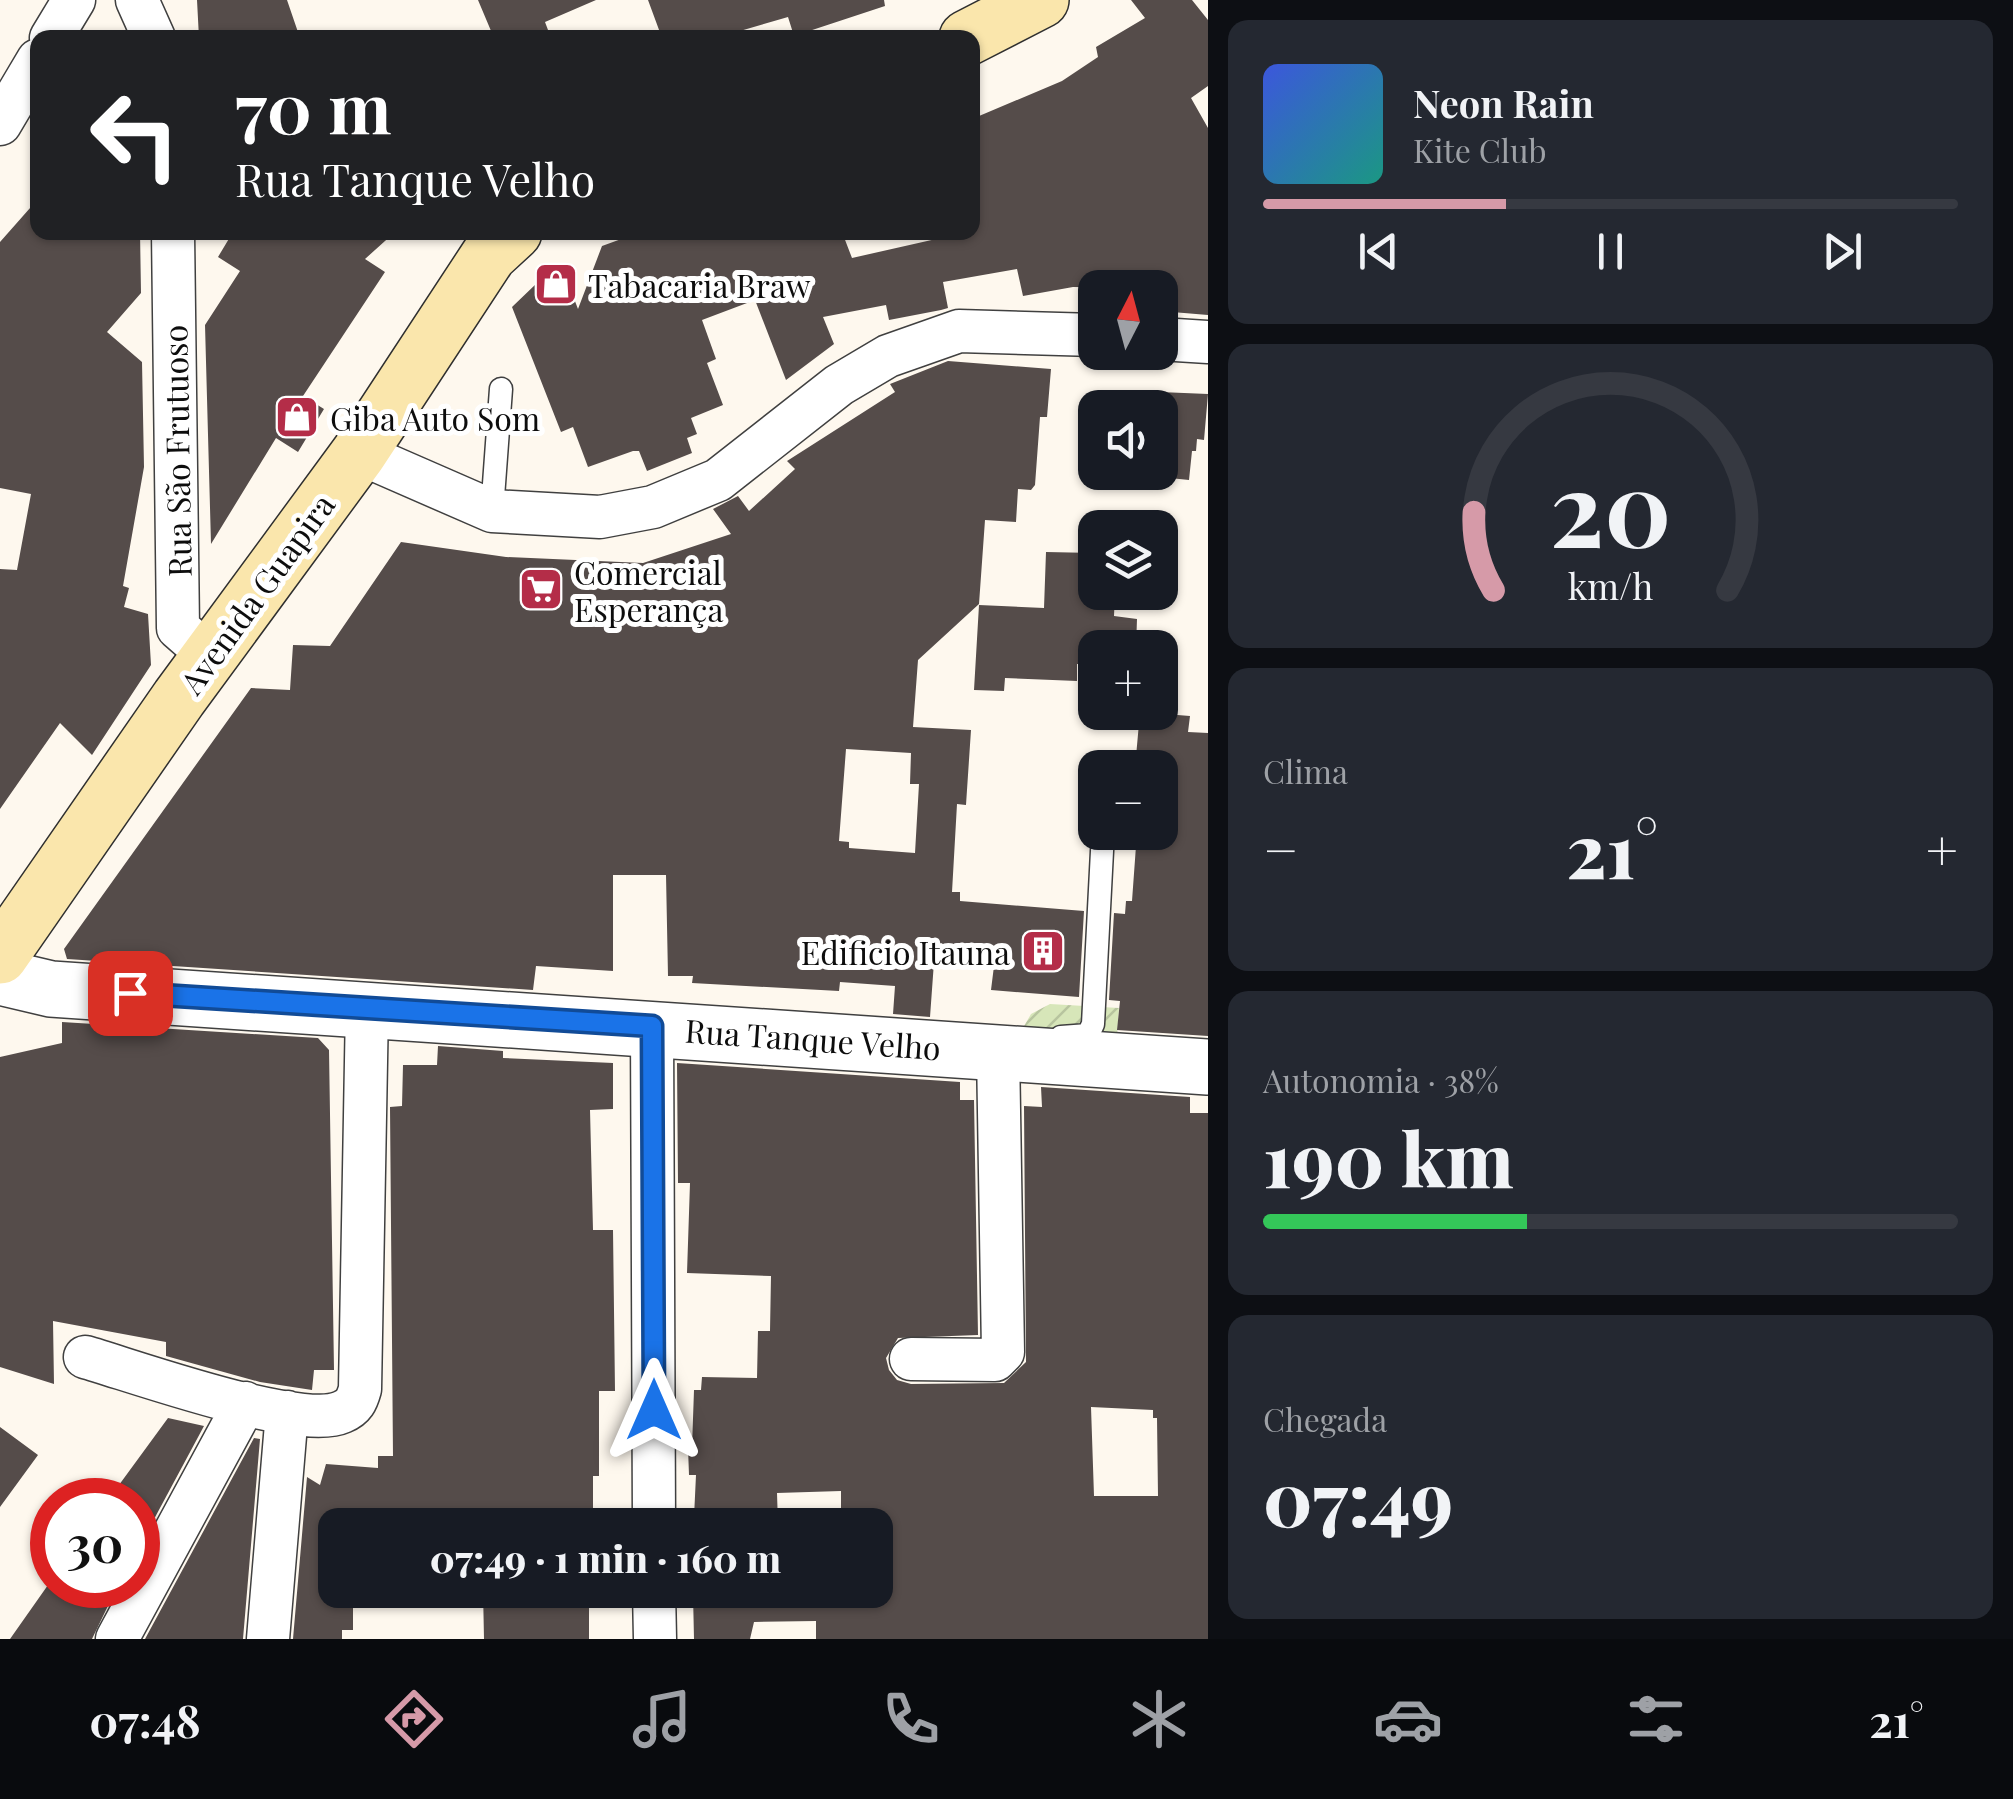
<!DOCTYPE html>
<html lang="pt">
<meta charset="utf-8">
<style>
body{margin:0;font-family:"Playfair Display",serif;background:#242831;color:#f1f3f6;height:100vh;display:flex;flex-direction:column;font-size:38px;white-space:nowrap}
*{box-sizing:border-box;margin:0}
p{font-size:32px;color:#9ea1a6}
.icon{flex:none;width:55px;height:55px;fill:none;stroke:currentColor;stroke-width:2;stroke-linecap:round;stroke-linejoin:round}
.map{position:relative;flex:1;overflow:hidden}
.drawer{display:flex;flex-direction:column;gap:20px;padding:20px;background:#0d0f14;width:805px}
.drawer>*{flex:none}
.hud{position:absolute;left:30px;top:30px;width:950px;height:210px;border-radius:20px;box-shadow:0 2px 8px #0004;background:#202124;color:#fff;overflow:hidden}
.needle{width:65px;rotate:6deg}
.fabs{position:absolute;left:1078px;top:270px;display:grid;gap:20px}
.fabs a{display:grid;place-items:center;width:100px;height:100px;border-radius:20px;background:#171b24;box-shadow:0 2px 8px #0004;font-size:50px}
.speed{position:absolute;left:30px;top:1478px;display:flex;gap:20px;font-size:50px;font-weight:700;text-align:center}
.speed>*{display:grid;place-content:center;width:130px;height:130px;border-radius:50%;background:#171b24;box-shadow:0 2px 8px #0004;line-height:1}
.speed .limit{border:15px solid #d22;background:#fff;color:#111}
.pin{position:absolute;display:grid;place-items:center;width:85px;height:85px;color:#fff;margin:-42px;border-radius:20px;box-shadow:0 5px 15px #0006}
.me{position:absolute;width:110px;margin:-55px;rotate:0deg;stroke-linejoin:round;filter:drop-shadow(0 0 8px #0008)}
.turn{display:flex;align-items:center;gap:35px;height:210px;padding:0 40px;font-size:45px}
.turn .icon{width:130px;height:130px;stroke-width:2.5}
.turn b{display:block;font-size:70px;line-height:85px}
.big{font-size:75px;font-weight:800;line-height:1.1}
.drawer .card{flex:1;display:flex;flex-direction:column;justify-content:center;gap:15px;min-width:0;padding:0 35px;border-radius:20px;background:#242831}
.drawer .dial{align-items:center;gap:0}
.dial svg{height:260px;overflow:visible;fill:none;stroke:#363941;stroke-width:7;stroke-linecap:round;text-anchor:middle}
.dial text{fill:#f1f3f6;stroke:none}
.song{display:flex;align-items:center;gap:30px}
.cover{width:120px;height:120px;border-radius:15px;background:linear-gradient(135deg,hsl(230 70% 55%),hsl(170 70% 35%))}
.played{height:10px;border-radius:5px;background:linear-gradient(90deg,#d69aa8 35%,#363941 35%)}
.keys{display:flex;justify-content:space-around;direction:ltr}
.heat{display:flex;justify-content:space-between;align-items:center;font-size:55px;direction:ltr}
.charge{height:15px;border-radius:8px;background:linear-gradient(90deg,#34c759 38%,#363941 0)}
.trip{position:absolute;left:318px;top:1508px;width:575px;height:100px;border-radius:20px;background:#171b24;box-shadow:0 2px 8px #0004;font-weight:800;line-height:100px;text-align:center}
.tab-bar{display:flex;height:160px;justify-content:space-around;align-items:center;background:#090b0e;color:#9ea1a6}
.tab-bar .icon{width:70px;height:70px}
.tab-bar .selected{color:#d69aa8}
.tab-bar b{font-size:45px;color:#f1f3f6}
main{display:flex;flex:1;min-height:0}
.map>svg:first-child{display:block}
.garden{fill:url(#garden-furrows)}
.building{fill:#554c4a;fill-rule:evenodd}
.lines{fill:none;stroke-linecap:round;stroke-linejoin:round}
.service-casing{stroke:#404040;stroke-width:25}
.minor-casing{stroke:#404040;stroke-width:45}
.tertiary-casing{stroke:#404040;stroke-width:58}
.secondary-casing{stroke:#2f2f2f;stroke-width:58}
.service{stroke:#fff;stroke-width:22}
.minor{stroke:#fff;stroke-width:42}
.tertiary{stroke:#fff;stroke-width:55}
.secondary{stroke:#fae6ac;stroke-width:55}
.route-casing{stroke:#114b97;stroke-width:25}
.route{stroke:#1a73e8;stroke-width:18}
.labels{text-anchor:middle;dominant-baseline:central;stroke-width:10;stroke-linejoin:round;paint-order:stroke}
.poi-label{font-size:32px;fill:#0d0d0d;stroke:#fff;text-anchor:start}
.street-label{font-size:32px;fill:#0d0d0d;stroke:#fff}
</style>
<main>
<div class="map">
<svg width="1208" height="1639" viewBox="0 0 1208 1639">
<defs>
<pattern id="garden-furrows" width="10" height="10" patternUnits="userSpaceOnUse" patternTransform="scale(2.5)"><rect width="10" height="10" fill="#d7e6b9"/><path d="M-1 1l2-2M0 10L10 0M9 11l2-2" fill="none" stroke="#b7c49e"/></pattern>
</defs>
<rect width="100%" height="100%" fill="#fef8ee"/>
<!-- garden -->
<path class="garden" d="M 1050,1004 L 1119,1008 L 1117,1035 L 1023,1028 L 1031,1014 Z"/>
<!-- building -->
<path class="building" d="M 197,0 L 287,0 L 300,38 L 199,38 Z
M 478,0 L 596,0 L 545,22 L 551,38 L 494,38 Z
M 648,0 L 884,0 L 885,6 L 794,36 L 788,17 L 716,38 L 662,38 Z
M 1131,0 L 1192,0 L 1208,20 L 1208,86 L 1191,98 L 1208,128 L 1208,315 L 1160,311 L 1160,288 L 1073,287 L 1023,296 L 1017,269 L 943,282 L 948,308 L 941,310 L 889,320 L 886,305 L 823,317 L 834,344 L 786,380 L 755,300 L 702,320 L 716,359 L 707,363 L 723,405 L 691,418 L 697,434 L 687,438 L 692,453 L 647,471 L 639,451 L 633,451 L 588,467 L 573,427 L 561,432 L 512,307 L 537,283 L 561,265 L 578,309 L 602,246 L 624,238 L 622,232 L 842,232 L 852,258 L 936,239 L 935,232 L 972,232 L 972,119 L 1062,81 L 1098,57 L 1096,47 L 1145,18 Z
M 38,199 L 38,232 L 140,232 L 141,293 L 107,332 L 142,362 L 144,467 L 123,586 L 129,588 L 124,607 L 148,614 L 151,665 L 92,755 L 60,723 L 0,809 L 0,569 L 17,570 L 31,494 L 0,488 L 0,242 Z
M 233,232 L 395,232 L 365,259 L 385,272 L 303,396 L 324,409 L 298,452 L 276,438 L 211,544 L 205,325 L 240,271 L 218,257 Z
M 948,361 L 1051,369 L 1047,417 L 1040,417 L 1035,485 L 1031,490 L 1018,489 L 1016,522 L 985,520 L 979,604 L 918,660 L 913,727 L 971,730 L 966,805 L 957,804 L 952,892 L 960,892 L 960,901 L 1084,911 L 1079,997 L 991,990 L 994,966 L 934,962 L 930,1017 L 893,1014 L 895,986 L 840,982 L 839,991 L 692,983 L 693,976 L 668,976 L 666,875 L 613,875 L 613,971 L 536,966 L 533,990 L 67,959 L 64,949 L 251,688 L 290,690 L 293,645 L 330,646 L 401,542 L 506,557 L 643,563 L 731,534 L 713,509 L 738,496 L 749,511 L 795,469 L 787,461 L 895,392 L 890,384 ZM 846,749 L 911,753 L 910,784 L 919,784 L 915,853 L 849,848 L 849,842 L 839,841 Z
M 1160,392 L 1208,394 L 1204,440 L 1197,439 L 1196,451 L 1192,451 L 1189,480 L 1160,477 Z
M 1046,552 L 1095,553 L 1095,592 L 1115,592 L 1114,616 L 1137,619 L 1136,648 L 1095,648 L 1095,665 L 1077,664 L 1077,681 L 1005,678 L 1004,691 L 974,690 L 979,605 L 1044,608 Z
M 1140,712 L 1190,716 L 1188,732 L 1208,733 L 1208,1036 L 1117,1030 L 1120,1001 L 1109,1000 L 1114,913 L 1125,914 L 1126,901 L 1132,901 L 1137,832 L 1160,832 L 1160,768 L 1135,768 Z
M 62,1022 L 318,1038 L 329,1050 L 334,1370 L 314,1370 L 312,1390 L 260,1382 L 166,1356 L 166,1342 L 53,1321 L 54,1384 L 0,1367 L 0,1057 L 62,1043 Z
M 438,1046 L 503,1051 L 503,1058 L 613,1063 L 613,1109 L 590,1110 L 593,1230 L 613,1230 L 615,1391 L 599,1391 L 599,1476 L 593,1476 L 593,1525 L 335,1525 L 335,1590 L 353,1590 L 353,1630 L 342,1630 L 342,1639 L 293,1639 L 307,1477 L 320,1485 L 326,1464 L 378,1468 L 378,1456 L 393,1456 L 390,1107 L 402,1106 L 403,1065 L 437,1065 Z
M 677,1063 L 960,1082 L 960,1100 L 974,1100 L 978,1335 L 898,1338 L 886,1358 L 889,1370 L 897,1380 L 911,1384 L 1004,1383 L 1026,1362 L 1024,1106 L 1042,1107 L 1041,1087 L 1190,1097 L 1190,1113 L 1208,1113 L 1208,1639 L 816,1639 L 816,1621 L 754,1622 L 750,1639 L 694,1639 L 693,1594 L 875,1590 L 875,1525 L 841,1525 L 841,1491 L 777,1493 L 778,1525 L 698,1525 L 694,1517 L 696,1475 L 689,1475 L 688,1448 L 692,1447 L 694,1390 L 701,1390 L 702,1377 L 757,1378 L 758,1331 L 770,1331 L 771,1276 L 687,1273 L 690,1183 L 678,1183 ZM 1091,1407 L 1153,1410 L 1153,1418 L 1157,1418 L 1158,1496 L 1094,1496 Z
M 168,1418 L 204,1426 L 138,1549 L 138,1500 L 108,1500 Z
M 0,1427 L 38,1455 L 0,1507 Z
M 254,1438 L 260,1439 L 243,1639 L 145,1639 Z
M 48,1585 L 118,1585 L 92,1639 L 10,1639 Z
M 483,1590 L 589,1590 L 589,1639 L 484,1639 Z"/>
<g class="lines">
<!-- service casing -->
<g class="service-casing">
<path id="service" d="M 492,511 L 501,389
M 1061,1037 L 1088,1035 L 1093,1024 L 1103,832"/>
</g>
<!-- minor casing -->
<g class="minor-casing">
<path id="minor" d="M 137,0 L 154,38
M 51,38 L 74,0
M 0,124 L 38,60
M 173,232 L 178,628 L 210,656
M 1160,339 L 1208,342
M 359,453 L 492,511 L 600,517 L 653,507 L 718,480 L 839,385 L 888,356 L 959,331 L 1095,335
M 652,1026 L 654,1525
M 85,1357 C 134,1371 300,1431 342,1412 C 354,1407 357,1400 360,1389 L 367,1007
M 911,1359 L 995,1360 L 1003,1352 L 998,1051
M 654,1590 L 655,1639
M 117,1639 L 245,1403
M 268,1639 L 287,1412"/>
</g>
<!-- tertiary casing -->
<g class="tertiary-casing">
<path id="tertiary" d="M 0,977 L 51,989 L 1208,1067"/>
</g>
<!-- secondary casing -->
<g class="secondary-casing">
<path id="secondary" d="M 967,38 L 1041,0
M 0,956 L 179,698 L 359,453 L 489,255 L 514,232"/>
</g>
<!-- service -->
<use href="#service" class="service"/>
<!-- minor -->
<use href="#minor" class="minor"/>
<!-- tertiary -->
<use href="#tertiary" class="tertiary"/>
<!-- secondary -->
<use href="#secondary" class="secondary"/>
</g>
<g class="lines">
<!-- route casing -->
<g class="route-casing">
<path id="route" d="M 130,993 L 652,1026 L 654,1410"/>
</g>
<!-- route -->
<use href="#route" class="route"/>
</g>
<!-- icons -->
<defs>
<g id="shop-square" transform="scale(2.25)"><rect x="-9" y="-9" width="18" height="18" rx="4" fill="#b42d48" stroke="#fff"/><path d="M-5-2.5h2.3a2.7 3.5 0 0 1 5.4 0H5L5.5 6h-11ZM-1.5-2.5h3a1.5 2.3 0 0 0-3 0Z" fill="#fff"/></g>
<g id="supermarket-square" transform="scale(2.25)"><rect x="-9" y="-9" width="18" height="18" rx="4" fill="#b42d48" stroke="#fff"/><path d="M-6-5.5h2.5l.6 2H6L4.5 2H-2.5L-4.4-4H-6ZM-1.5 3.2a1.3 1.3 0 1 0 .1 0ZM3 3.2a1.3 1.3 0 1 0 .1 0Z" fill="#fff"/></g>
<g id="building-square" transform="scale(2.25)"><rect x="-9" y="-9" width="18" height="18" rx="4" fill="#b42d48" stroke="#fff"/><path d="M-4-6H4V6H1V3H-1V6H-4ZM-2.5-4.3h1.7v1.8h-1.7ZM.8-4.3h1.7v1.8H.8ZM-2.5-1h1.7V.8h-1.7ZM.8-1h1.7V.8H.8Z" fill="#fff"/></g>
</defs>
<g fill-rule="evenodd">
<use href="#shop-square" x="556" y="284"/>
<use href="#shop-square" x="297" y="417"/>
<use href="#supermarket-square" x="541" y="589"/>
<use href="#building-square" x="1043" y="951"/>
</g>
<g class="labels">
<!-- poi labels -->
<g class="poi-label">
<text x="588" y="284">Tabacaria Braw</text>
<text x="330" y="417">Giba Auto Som</text>
<text x="574" y="571">Comercial<tspan x="574" dy="37">Esperança</tspan></text>
<text x="1010" y="951" text-anchor="end">Edificio Itauna</text>
</g>
<!-- street labels -->
<g class="street-label">
<text transform="translate(176 451) rotate(-91)">Rua São Frutuoso</text>
<text transform="translate(256 593) rotate(-54)">Avenida Guapira</text>
<text transform="translate(813 1038) rotate(4)">Rua Tanque Velho</text>
</g>
</g>
</svg>
<div class="fabs">
<a><svg class="needle" viewBox="-14 -14 28 28"><path d="M0-13l5 13h-10z" fill="#e53935"/><path d="M0 13l5-13h-10z" fill="#9ea1a6"/></svg></a>
<a><svg class="icon" aria-label="sound" viewBox="0 0 24 24"><path d="M4 9h4l5-4v14l-5-4H4zM17 9q2 3 0 6"/></svg></a>
<a><svg class="icon" aria-label="layers" viewBox="0 0 24 24"><path d="M12 4l9 5-9 5-9-5zM3 14l9 5 9-5"/></svg></a>
<a>+</a>
<a>−</a>
</div>
<div class="speed"><div class="limit">30</div></div>
<div class="pin" style="left:130px;top:993px;background:#d93025"><svg class="icon" aria-label="arrive" viewBox="0 0 24 24"><path d="M6 21V4h12l-3 4 3 4H6"/></svg></div>
<svg class="me" style="left:654px;top:1410px" viewBox="-20 -20 40 40"><path d="M0-17L14 15 0 8-14 15z" fill="#1a73e8" stroke="#fff" stroke-width="4"/></svg>
<div class="trip">07:49 · 1 min · 160 m</div>
<div class="hud">
<div class="turn"><svg class="icon" aria-label="left" viewBox="0 0 24 24"><path d="M17 20v-9H6M10 6l-5 5 5 5"/></svg><div><b>70 m</b>Rua Tanque Velho</div></div>
</div>
</div>
<section class="drawer">
<div class="card">
<div class="song"><i class="cover"></i><div><b>Neon Rain</b><p>Kite Club</p></div></div>
<div class="played"></div>
<div class="keys"><svg class="icon" aria-label="previous" viewBox="0 0 24 24"><path d="M18 5L8 12l10 7zM5 5v14"/></svg><svg class="icon" aria-label="pause" viewBox="0 0 24 24"><path d="M8 5v14M16 5v14"/></svg><svg class="icon" aria-label="next" viewBox="0 0 24 24"><path d="M6 5l10 7-10 7zM19 5v14"/></svg></div>
</div>
<div class="card dial"><svg viewBox="0 0 100 80">
<path d="M14 69A42 42 0 1 1 86 69"/>
<path d="M14 69A42 42 0 0 1 8 45" stroke="#d69aa8"/>
<text x="50" y="56" font-size="32" font-weight="700">20</text>
<text x="50" y="72" font-size="11">km/h</text>
</svg></div>
<div class="card"><p>Clima</p>
<div class="heat"><a>−</a><b class="big">21°</b><a>+</a></div>
</div>
<div class="card"><p>Autonomia · 38%</p><b class="big">190 km</b><div class="charge"></div></div>
<div class="card"><p>Chegada</p><b class="big">07:49</b></div>
</section>
</main>
<nav class="tab-bar">
<b>07:48</b>
<svg class="icon selected" aria-label="directions" viewBox="0 0 24 24"><path d="M12 3l9 9-9 9-9-9zM9 14v-3h6M13 9l2 2-2 2"/></svg>
<svg class="icon" aria-label="music" viewBox="0 0 24 24"><path d="M9 18V5l10-2v13"/><circle cx="6" cy="18" r="3"/><circle cx="16" cy="16" r="3"/></svg>
<svg class="icon" aria-label="phone" viewBox="0 0 24 24"><path d="M5 4h4l2 5-3 2q2 4 5 5l2-3 5 2v4C11 20 4 13 5 4z"/></svg>
<svg class="icon" aria-label="climate" viewBox="0 0 24 24"><path d="M12 3v18M4 7l16 10M4 17L20 7"/></svg>
<svg class="icon" aria-label="car" viewBox="0 0 24 24"><path d="M5 17H2v-5l4-1 3-4h7l3 4 3 1v5h-3M9 17h6M6 11h13"/><circle cx="7" cy="17" r="2"/><circle cx="17" cy="17" r="2"/></svg>
<svg class="icon" aria-label="filters" viewBox="0 0 24 24"><path d="M4 7h16M4 17h16"/><circle cx="9" cy="7" r="2"/><circle cx="15" cy="17" r="2"/></svg>
<b>21°</b>
</nav>
